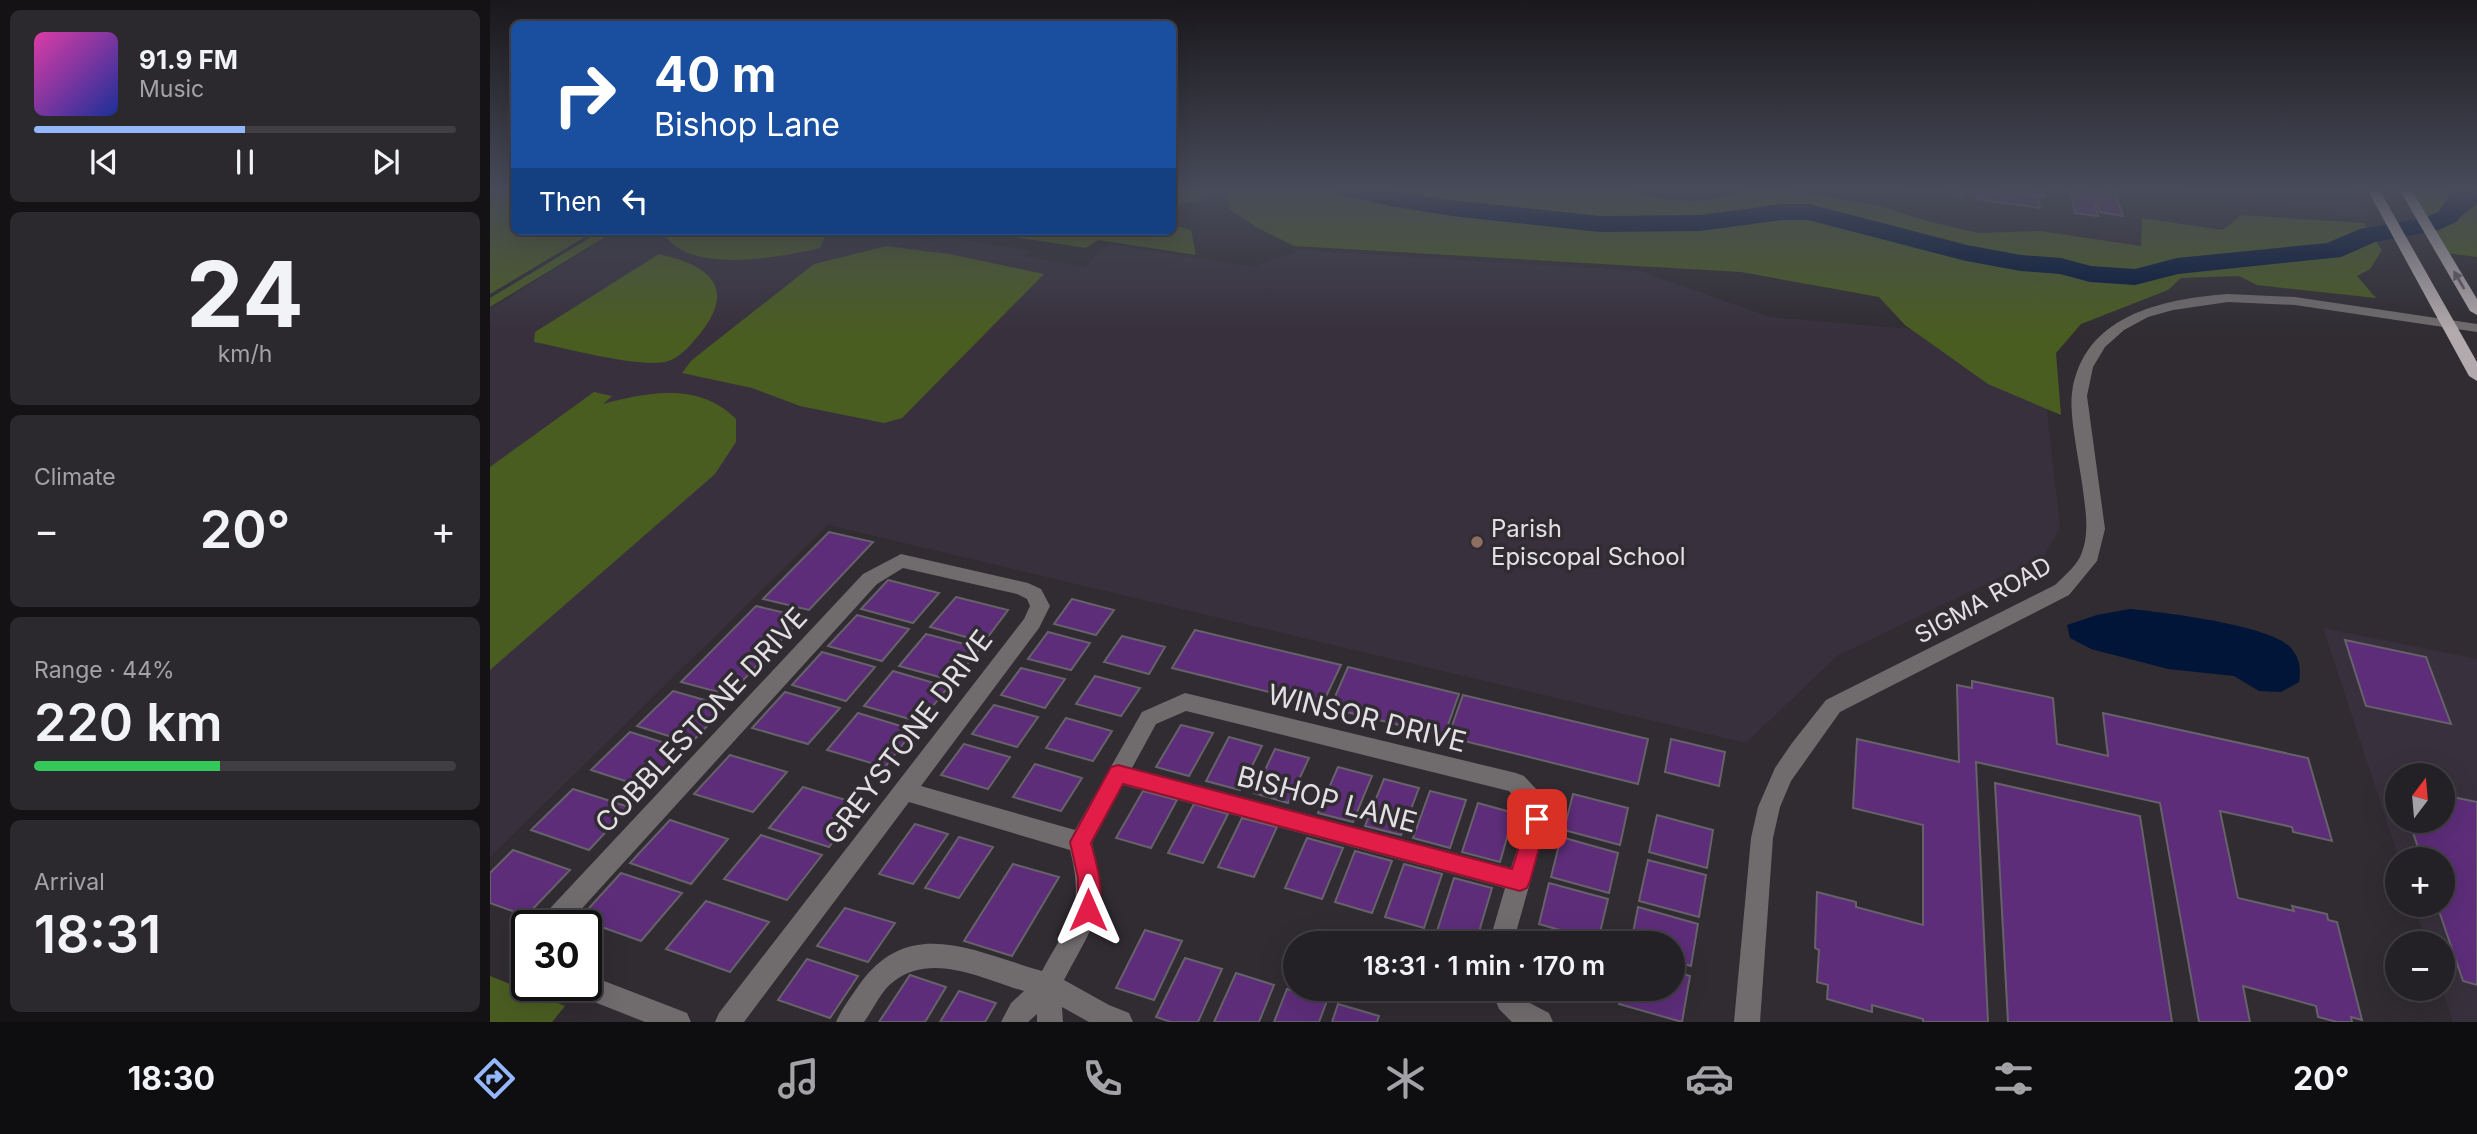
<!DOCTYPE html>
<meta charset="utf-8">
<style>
body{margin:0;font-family:Inter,sans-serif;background:#2c292e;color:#f1f3f6;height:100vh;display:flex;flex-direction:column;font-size:26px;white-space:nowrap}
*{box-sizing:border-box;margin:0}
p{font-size:23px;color:#a3a3a7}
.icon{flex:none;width:38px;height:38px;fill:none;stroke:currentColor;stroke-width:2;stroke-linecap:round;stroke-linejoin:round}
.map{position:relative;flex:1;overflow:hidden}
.side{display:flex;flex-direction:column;gap:10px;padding:10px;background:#141215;width:490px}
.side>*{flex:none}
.top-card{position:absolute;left:21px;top:21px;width:665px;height:214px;border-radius:10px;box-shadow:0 7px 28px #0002,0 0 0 2px #413e43;background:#1a4fa0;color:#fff;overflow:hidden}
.needle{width:46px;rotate:16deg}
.fabs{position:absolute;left:1895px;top:763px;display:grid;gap:14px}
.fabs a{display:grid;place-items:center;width:70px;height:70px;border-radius:50%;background:#242126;box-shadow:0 7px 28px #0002,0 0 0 2px #413e43;font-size:35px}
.speed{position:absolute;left:21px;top:910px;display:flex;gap:14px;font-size:35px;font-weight:700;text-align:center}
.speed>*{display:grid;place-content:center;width:91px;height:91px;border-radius:50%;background:#242126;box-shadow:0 7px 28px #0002,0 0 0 2px #413e43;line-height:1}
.speed .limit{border:4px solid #111;border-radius:10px;background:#fff;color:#111}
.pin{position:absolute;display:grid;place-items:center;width:60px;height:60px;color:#fff;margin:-30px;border-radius:14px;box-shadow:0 4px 10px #0006}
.me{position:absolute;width:77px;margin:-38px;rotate:0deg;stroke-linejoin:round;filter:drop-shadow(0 0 5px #0008)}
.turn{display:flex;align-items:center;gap:24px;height:147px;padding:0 28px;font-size:32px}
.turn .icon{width:91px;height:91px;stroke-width:2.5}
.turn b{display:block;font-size:49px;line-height:60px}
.then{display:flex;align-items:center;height:66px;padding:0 28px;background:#0003;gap:14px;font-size:26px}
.big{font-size:52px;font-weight:600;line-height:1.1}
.side .tile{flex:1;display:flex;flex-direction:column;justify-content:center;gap:10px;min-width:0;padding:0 24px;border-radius:10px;background:#2c292e}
.side .dial{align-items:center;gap:0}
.dial b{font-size:91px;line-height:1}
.song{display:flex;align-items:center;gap:21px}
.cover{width:84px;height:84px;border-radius:10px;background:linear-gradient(135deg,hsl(320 70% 55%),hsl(230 70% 35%))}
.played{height:7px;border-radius:4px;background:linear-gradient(90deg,#94b7fd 50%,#413e43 50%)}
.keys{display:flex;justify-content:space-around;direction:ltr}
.heat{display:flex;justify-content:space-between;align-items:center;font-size:38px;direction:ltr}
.charge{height:10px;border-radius:5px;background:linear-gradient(90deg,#34c759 44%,#413e43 0)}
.trip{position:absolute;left:793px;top:931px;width:402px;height:70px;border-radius:35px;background:#242126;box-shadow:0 7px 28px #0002,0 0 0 2px #413e43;font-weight:600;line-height:70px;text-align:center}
.tab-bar{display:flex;height:112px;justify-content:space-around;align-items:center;background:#0e0d0f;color:#a3a3a7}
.tab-bar .icon{width:49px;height:49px}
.tab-bar .on{color:#94b7fd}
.tab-bar b{font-size:32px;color:#f1f3f6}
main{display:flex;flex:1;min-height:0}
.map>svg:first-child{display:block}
.built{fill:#38313d;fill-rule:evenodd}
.green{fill:#4a5d21}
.water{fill:#001538}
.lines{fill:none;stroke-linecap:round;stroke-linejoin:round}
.river{fill:#001538;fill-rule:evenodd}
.building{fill:#5d2d79;stroke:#666269;stroke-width:2}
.minor{fill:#706c6d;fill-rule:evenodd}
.major{fill:#b2aaac;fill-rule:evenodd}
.oneway{fill:#645e63}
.route{fill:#e11d48;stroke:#92132f;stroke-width:2}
.education-dot{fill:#8d6e63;stroke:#302c32;stroke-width:2.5}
.labels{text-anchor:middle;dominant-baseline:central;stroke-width:7;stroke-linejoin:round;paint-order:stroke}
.poi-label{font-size:24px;fill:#e2e0e4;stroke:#302c32;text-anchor:start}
.street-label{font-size:24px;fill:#e2e0e4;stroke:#302c32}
.near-street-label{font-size:28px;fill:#e2e0e4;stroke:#302c32}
</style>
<main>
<section class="side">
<div class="tile">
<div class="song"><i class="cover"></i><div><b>91.9 FM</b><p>Music</p></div></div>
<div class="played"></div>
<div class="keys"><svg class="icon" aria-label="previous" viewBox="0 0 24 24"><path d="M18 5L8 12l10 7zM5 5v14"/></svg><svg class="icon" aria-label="pause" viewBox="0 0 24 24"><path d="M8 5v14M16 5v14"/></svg><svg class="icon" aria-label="next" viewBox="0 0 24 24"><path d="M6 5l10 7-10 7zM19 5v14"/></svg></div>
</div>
<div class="tile dial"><b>24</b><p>km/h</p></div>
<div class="tile"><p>Climate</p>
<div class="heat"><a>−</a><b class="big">20°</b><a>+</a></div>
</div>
<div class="tile"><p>Range · 44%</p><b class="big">220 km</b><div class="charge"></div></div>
<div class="tile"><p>Arrival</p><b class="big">18:31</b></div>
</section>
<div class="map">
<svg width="1987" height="1022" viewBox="0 0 1987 1022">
<rect width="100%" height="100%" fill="#302c32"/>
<!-- built -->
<path class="built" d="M 1690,189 L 1866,189 L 1882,219 L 1692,195 Z
M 127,231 L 385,231 L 442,242 L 450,236 L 538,250 L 532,256 L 595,267 L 619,244 L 763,267 L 811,250 L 1150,271 L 1280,317 L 1549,340 L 1570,528 L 1554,556 L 1347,656 L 1256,743 L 338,525 L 0,857 L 0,309 Z
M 1833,628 L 1987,659 L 1987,1022 L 1963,1022 L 1952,989 L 1953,943 L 1937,943 L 1924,905 L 1953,905 L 1953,859 L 1909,859 ZM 1908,775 L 1953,775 L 1953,821 L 1908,821 Z"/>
<!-- green -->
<path class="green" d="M 0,189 L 24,189 L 24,231 L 105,231 L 0,294 Z
M 683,189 L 1125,189 C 1154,196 1188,204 1218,200 C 1240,197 1261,189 1284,189 L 1387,205 L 1437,221 L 1488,233 L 1550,231 L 1651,246 L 1652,218 L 1733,230 L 1751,215 L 1874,223 L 1892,250 L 1880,269 L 1867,276 L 1886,298 L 1767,285 L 1749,276 L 1691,278 L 1678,290 L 1591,324 L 1566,353 L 1571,415 L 1498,384 L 1415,325 L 1389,297 L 1251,272 L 804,246 L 768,228 L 739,209 L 738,190 L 705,202 L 683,205 Z
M 1918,189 L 1987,189 L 1987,257 L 1956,253 Z
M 683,225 L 701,230 L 706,255 L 608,240 L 596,248 L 486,231 L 682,231 Z
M 111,231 L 125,231 L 0,307 L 0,298 Z
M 173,231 L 337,231 L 330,248 C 293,257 193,276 173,231 Z
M 396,246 L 459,254 L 554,274 L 412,418 L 394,423 L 310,406 L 262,388 L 192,373 L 202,360 L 324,264 Z
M 169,254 C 214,264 248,284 212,331 C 204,341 193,355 181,360 C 157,371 73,347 44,342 L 45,332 Z
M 104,392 L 122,396 L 113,404 C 159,392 209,382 246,419 L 246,442 L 225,474 L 0,670 L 0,467 Z
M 0,976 L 75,1006 L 62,1022 L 0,1022 Z"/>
<!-- water -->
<path class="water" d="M 1960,189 L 1987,189 L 1987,204 L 1963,222 L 1940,225 L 1961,193 Z
M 1640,609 C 1672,612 1779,625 1800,647 C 1810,658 1811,668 1809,682 L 1791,692 L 1769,691 L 1744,676 L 1678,669 L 1601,649 L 1580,638 L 1577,625 L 1607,615 Z"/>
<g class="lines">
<!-- river -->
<path class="river" d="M 844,189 L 889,189 L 962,200 L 1110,216 L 1210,215 L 1291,204 L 1319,204 L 1477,245 L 1531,255 L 1571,258 L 1601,266 L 1645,269 L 1687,258 L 1837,243 L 1870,229 L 1933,218 L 1948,212 L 1969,189 L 1987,189 L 1987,199 L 1966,222 L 1949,230 L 1885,242 L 1851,257 L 1688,274 L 1645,285 L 1600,282 L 1570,274 L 1531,271 L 1476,261 L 1318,220 L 1291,220 L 1210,231 L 1110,232 L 962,216 L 900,206 L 847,194 Z"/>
</g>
<!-- building -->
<path class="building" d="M 1415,189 L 1472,189 L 1473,197 L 1455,193 Z
M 1486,189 L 1503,192 L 1503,189 L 1552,189 L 1554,197 L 1531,194 L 1548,197 L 1550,208 L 1487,199 Z
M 1580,189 L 1601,189 L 1606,192 L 1605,189 L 1627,189 L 1628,196 L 1626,196 L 1633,216 L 1610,212 L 1608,205 L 1605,205 L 1608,216 L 1585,213 Z
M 339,532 L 383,542 L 319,610 L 273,599 Z
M 398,580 L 449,593 L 423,623 L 371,609 Z
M 466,597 L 518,610 L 494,642 L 440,627 Z
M 582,599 L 624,610 L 606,635 L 564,624 Z
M 266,606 L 313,617 L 239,695 L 191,682 Z
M 367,615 L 419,629 L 392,661 L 338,646 Z
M 705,630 L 851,665 L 832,705 L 682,668 Z
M 558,632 L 600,643 L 581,670 L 538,659 Z
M 436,634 L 490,648 L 464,681 L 409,666 Z
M 632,636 L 675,647 L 659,674 L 614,662 Z
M 1855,640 L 1936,657 L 1961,724 L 1876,706 Z
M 332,652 L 385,667 L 356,701 L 302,685 Z
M 858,667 L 969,694 L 954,736 L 840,708 Z
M 531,668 L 575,679 L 555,708 L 511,695 Z
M 403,671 L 458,687 L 430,722 L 374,706 Z
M 605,676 L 650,688 L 631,716 L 586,704 Z
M 1482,681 L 1563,698 L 1567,744 L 1618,756 L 1613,713 L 1818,758 L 1842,841 L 1803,832 L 1802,827 L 1730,811 L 1748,898 L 1804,911 L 1802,906 L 1837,914 L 1838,920 L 1847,922 L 1872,1020 L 1861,1017 L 1862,1022 L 1847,1022 L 1828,1017 L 1826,1006 L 1753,986 L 1760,1022 L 1709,1022 L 1670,803 L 1486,762 L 1498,1022 L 1433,1022 L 1433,1019 L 1382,1005 L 1382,1012 L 1337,999 L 1338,985 L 1327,982 L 1329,950 L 1325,948 L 1327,892 L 1366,902 L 1366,907 L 1433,925 L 1433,825 L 1363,808 L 1367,739 L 1469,762 L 1467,685 L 1482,688 Z
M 183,691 L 236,706 L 201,743 L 147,726 Z
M 295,692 L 350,708 L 318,744 L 262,728 Z
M 973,695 L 1158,739 L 1148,784 L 958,737 Z
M 504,705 L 548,717 L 527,747 L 482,734 Z
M 368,713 L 424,730 L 395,767 L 337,750 Z
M 576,718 L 622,731 L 603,761 L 556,748 Z
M 691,725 L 723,733 L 699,776 L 666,767 Z
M 140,732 L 194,749 L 157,788 L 101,770 Z
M 739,737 L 772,746 L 750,790 L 716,781 Z
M 1181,739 L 1235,752 L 1229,786 L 1175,772 Z
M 474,744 L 520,757 L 498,789 L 451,775 Z
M 785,749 L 819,758 L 798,803 L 764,793 Z
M 240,755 L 297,772 L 263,812 L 204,794 Z
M 545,764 L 592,778 L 571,811 L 523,797 Z
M 848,767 L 882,776 L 863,822 L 828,813 Z
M 894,779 L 929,788 L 911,835 L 875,826 Z
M 1505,783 L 1650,816 L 1682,1022 L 1518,1022 Z
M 313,787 L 372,805 L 339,847 L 279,828 Z
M 83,789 L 139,807 L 99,850 L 41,830 Z
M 653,791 L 687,800 L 661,848 L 626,838 Z
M 940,791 L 976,800 L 960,848 L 923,838 Z
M 1083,794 L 1138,808 L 1130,845 L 1074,830 Z
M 1953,795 L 1987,802 L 1987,985 L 1973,981 L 1947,905 L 1953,905 L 1953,859 L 1932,859 L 1919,821 L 1953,821 Z
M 988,803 L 1024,813 L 1010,862 L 972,852 Z
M 704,804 L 738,814 L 713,863 L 678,853 Z
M 1167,815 L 1223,830 L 1217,868 L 1159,852 Z
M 752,818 L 787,827 L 764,877 L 728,867 Z
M 180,820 L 238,839 L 201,884 L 140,863 Z
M 425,824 L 458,834 L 423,884 L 389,874 Z
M 271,835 L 332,855 L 297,900 L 234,879 Z
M 469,837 L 503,847 L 469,898 L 435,888 Z
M 1071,837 L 1128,853 L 1119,893 L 1061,877 Z
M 817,838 L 853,848 L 832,899 L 795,888 Z
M 23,850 L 80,870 L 36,916 L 0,903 L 0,873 Z
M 865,851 L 902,861 L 882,913 L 845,902 Z
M 1158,860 L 1216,875 L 1209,917 L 1149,901 Z
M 523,864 L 569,877 L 522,956 L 474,941 Z
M 914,864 L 952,874 L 934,928 L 895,917 Z
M 131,873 L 192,893 L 151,941 L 89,919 Z
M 964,878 L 1002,888 L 986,942 L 947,931 Z
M 1059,883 L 1118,899 L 1108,941 L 1049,924 Z
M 216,901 L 279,922 L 240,972 L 176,949 Z
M 1148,907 L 1208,924 L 1201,966 L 1183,961 L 1183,943 L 1141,943 Z
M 355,908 L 405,923 L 378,962 L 327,946 Z
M 655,930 L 692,941 L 664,1000 L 626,988 Z
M 1046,932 L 1084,943 L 1044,943 Z
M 695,958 L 732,969 L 708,1022 L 681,1022 L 666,1017 Z
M 317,959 L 368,976 L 340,1018 L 288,1000 Z
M 1183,971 L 1200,976 L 1192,1022 L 1129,1004 L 1132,989 L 1183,989 Z
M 746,973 L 784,985 L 769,1022 L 724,1022 Z
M 420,975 L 456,987 L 435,1022 L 389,1022 Z
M 797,989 L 837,1001 L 829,1022 L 784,1022 Z
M 469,991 L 506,1003 L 495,1022 L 450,1022 Z
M 848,1004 L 889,1016 L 887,1022 L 842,1022 Z"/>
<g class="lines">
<!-- minor -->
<path class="minor" d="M 1738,294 L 1805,297 L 1987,324 L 1987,332 L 1805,305 L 1738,302 L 1683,310 L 1658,317 L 1634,330 L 1615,347 L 1603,367 L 1597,396 L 1615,529 L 1607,561 L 1579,595 L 1350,712 L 1318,757 L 1301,781 L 1290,807 L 1283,838 L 1270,1022 L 1244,1022 L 1261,838 L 1268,807 L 1285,768 L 1302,743 L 1336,700 L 1565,585 C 1573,577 1585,567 1590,557 C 1601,533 1595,508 1592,483 C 1589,460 1579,415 1582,393 C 1593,315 1672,299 1738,294 Z
M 411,554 L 538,583 L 551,589 L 560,606 L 549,628 L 431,786 L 585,830 L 652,712 L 695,693 L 1026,773 L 1034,776 L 1047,790 L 1058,819 L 1023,943 L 999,943 L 1015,888 L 633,785 L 602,843 C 619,912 605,921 574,980 L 619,1005 L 639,1013 L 643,1022 L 599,1022 L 572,1007 L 573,1022 L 547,1022 L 547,1014 L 538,1022 L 511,1022 L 521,1003 L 534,991 C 493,979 441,951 403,982 C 391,991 383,1010 374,1022 L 346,1022 C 352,1008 361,997 369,985 C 419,914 485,952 552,971 C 580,920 595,909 580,850 L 419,802 L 254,1022 L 225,1022 L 229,1013 L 534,619 L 540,606 L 537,599 L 527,594 L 413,568 L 387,584 L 76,926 L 48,926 L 51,918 L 373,574 ZM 696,711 L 1019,791 C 1044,818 1031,836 1021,868 L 642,768 L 666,724 Z
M 96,974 L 197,1013 L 201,1022 L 155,1022 L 84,994 L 81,985 L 96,985 Z
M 1001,989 L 1025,989 L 1036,1001 L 1059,1013 L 1063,1022 L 1022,1022 L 1009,1009 Z"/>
<!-- major -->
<path class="major" d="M 1877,189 L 1889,189 L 1987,362 L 1987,381 L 1979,376 Z
M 1909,189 L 1921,189 L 1987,299 L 1987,315 L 1980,311 Z"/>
</g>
<!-- one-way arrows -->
<defs><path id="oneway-solid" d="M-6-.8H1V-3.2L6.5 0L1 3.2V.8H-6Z" transform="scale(1.75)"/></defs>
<use class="oneway" href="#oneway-solid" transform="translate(1969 280) rotate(-120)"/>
<!-- sky -->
<linearGradient id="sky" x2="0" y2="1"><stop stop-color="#1a181c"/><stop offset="0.57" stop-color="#484b5a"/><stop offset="1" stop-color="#484b5a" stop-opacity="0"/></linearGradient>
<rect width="1987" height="332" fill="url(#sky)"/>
<!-- route -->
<path class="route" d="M 628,765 L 1022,869 L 1040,812 L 1047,810 L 1054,812 L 1057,819 L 1040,881 L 1037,888 L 1030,891 L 633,784 L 601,843 C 607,866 616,894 606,917 L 598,921 L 591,917 L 588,910 L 588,878 L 580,842 L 621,767 Z"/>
<!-- markers -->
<circle class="education-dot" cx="987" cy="542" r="7"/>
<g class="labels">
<!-- poi labels -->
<g class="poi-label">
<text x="1001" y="528">Parish<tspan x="1001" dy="28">Episcopal School</tspan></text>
</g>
<!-- street labels -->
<g class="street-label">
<text transform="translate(1493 600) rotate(-29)">SIGMA ROAD</text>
</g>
<!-- near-street labels -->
<g class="near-street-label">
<text transform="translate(877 718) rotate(14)">WINSOR DRIVE</text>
<text transform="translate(211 720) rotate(-47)">COBBLESTONE DRIVE</text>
<text transform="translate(418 737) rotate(-53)">GREYSTONE DRIVE</text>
<text transform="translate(837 799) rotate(15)">BISHOP LANE</text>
</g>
</g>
</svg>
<div class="fabs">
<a><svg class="needle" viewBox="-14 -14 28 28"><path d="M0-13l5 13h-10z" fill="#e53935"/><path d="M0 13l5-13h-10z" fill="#a3a3a7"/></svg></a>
<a>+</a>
<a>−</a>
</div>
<div class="speed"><div class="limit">30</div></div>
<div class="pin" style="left:1047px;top:819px;background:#d93025"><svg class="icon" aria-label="arrive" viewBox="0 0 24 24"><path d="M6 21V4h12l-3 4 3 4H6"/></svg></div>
<svg class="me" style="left:598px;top:910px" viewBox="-20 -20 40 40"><path d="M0-17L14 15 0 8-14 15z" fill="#e11d48" stroke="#fff" stroke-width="4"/></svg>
<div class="trip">18:31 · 1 min · 170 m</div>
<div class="top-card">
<div class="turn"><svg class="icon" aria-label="right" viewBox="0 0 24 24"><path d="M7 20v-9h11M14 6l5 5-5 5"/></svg><div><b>40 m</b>Bishop Lane</div></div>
<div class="then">Then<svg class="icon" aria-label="left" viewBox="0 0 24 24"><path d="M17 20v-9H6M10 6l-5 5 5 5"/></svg></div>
</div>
</div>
</main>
<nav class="tab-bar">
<b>18:30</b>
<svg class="icon on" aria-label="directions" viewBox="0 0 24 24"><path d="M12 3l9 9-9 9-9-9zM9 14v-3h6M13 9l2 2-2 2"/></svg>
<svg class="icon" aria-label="music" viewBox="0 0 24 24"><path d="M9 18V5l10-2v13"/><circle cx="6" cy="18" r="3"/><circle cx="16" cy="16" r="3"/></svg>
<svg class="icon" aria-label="phone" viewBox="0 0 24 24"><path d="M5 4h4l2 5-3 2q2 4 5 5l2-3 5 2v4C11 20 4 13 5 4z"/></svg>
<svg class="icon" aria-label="climate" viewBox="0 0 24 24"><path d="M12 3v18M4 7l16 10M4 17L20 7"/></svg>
<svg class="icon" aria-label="car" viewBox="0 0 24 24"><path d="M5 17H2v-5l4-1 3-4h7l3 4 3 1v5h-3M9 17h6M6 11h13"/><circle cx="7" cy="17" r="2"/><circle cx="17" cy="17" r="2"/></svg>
<svg class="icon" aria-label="filters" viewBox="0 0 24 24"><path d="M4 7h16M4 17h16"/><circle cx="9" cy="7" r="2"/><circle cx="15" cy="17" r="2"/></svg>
<b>20°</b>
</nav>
